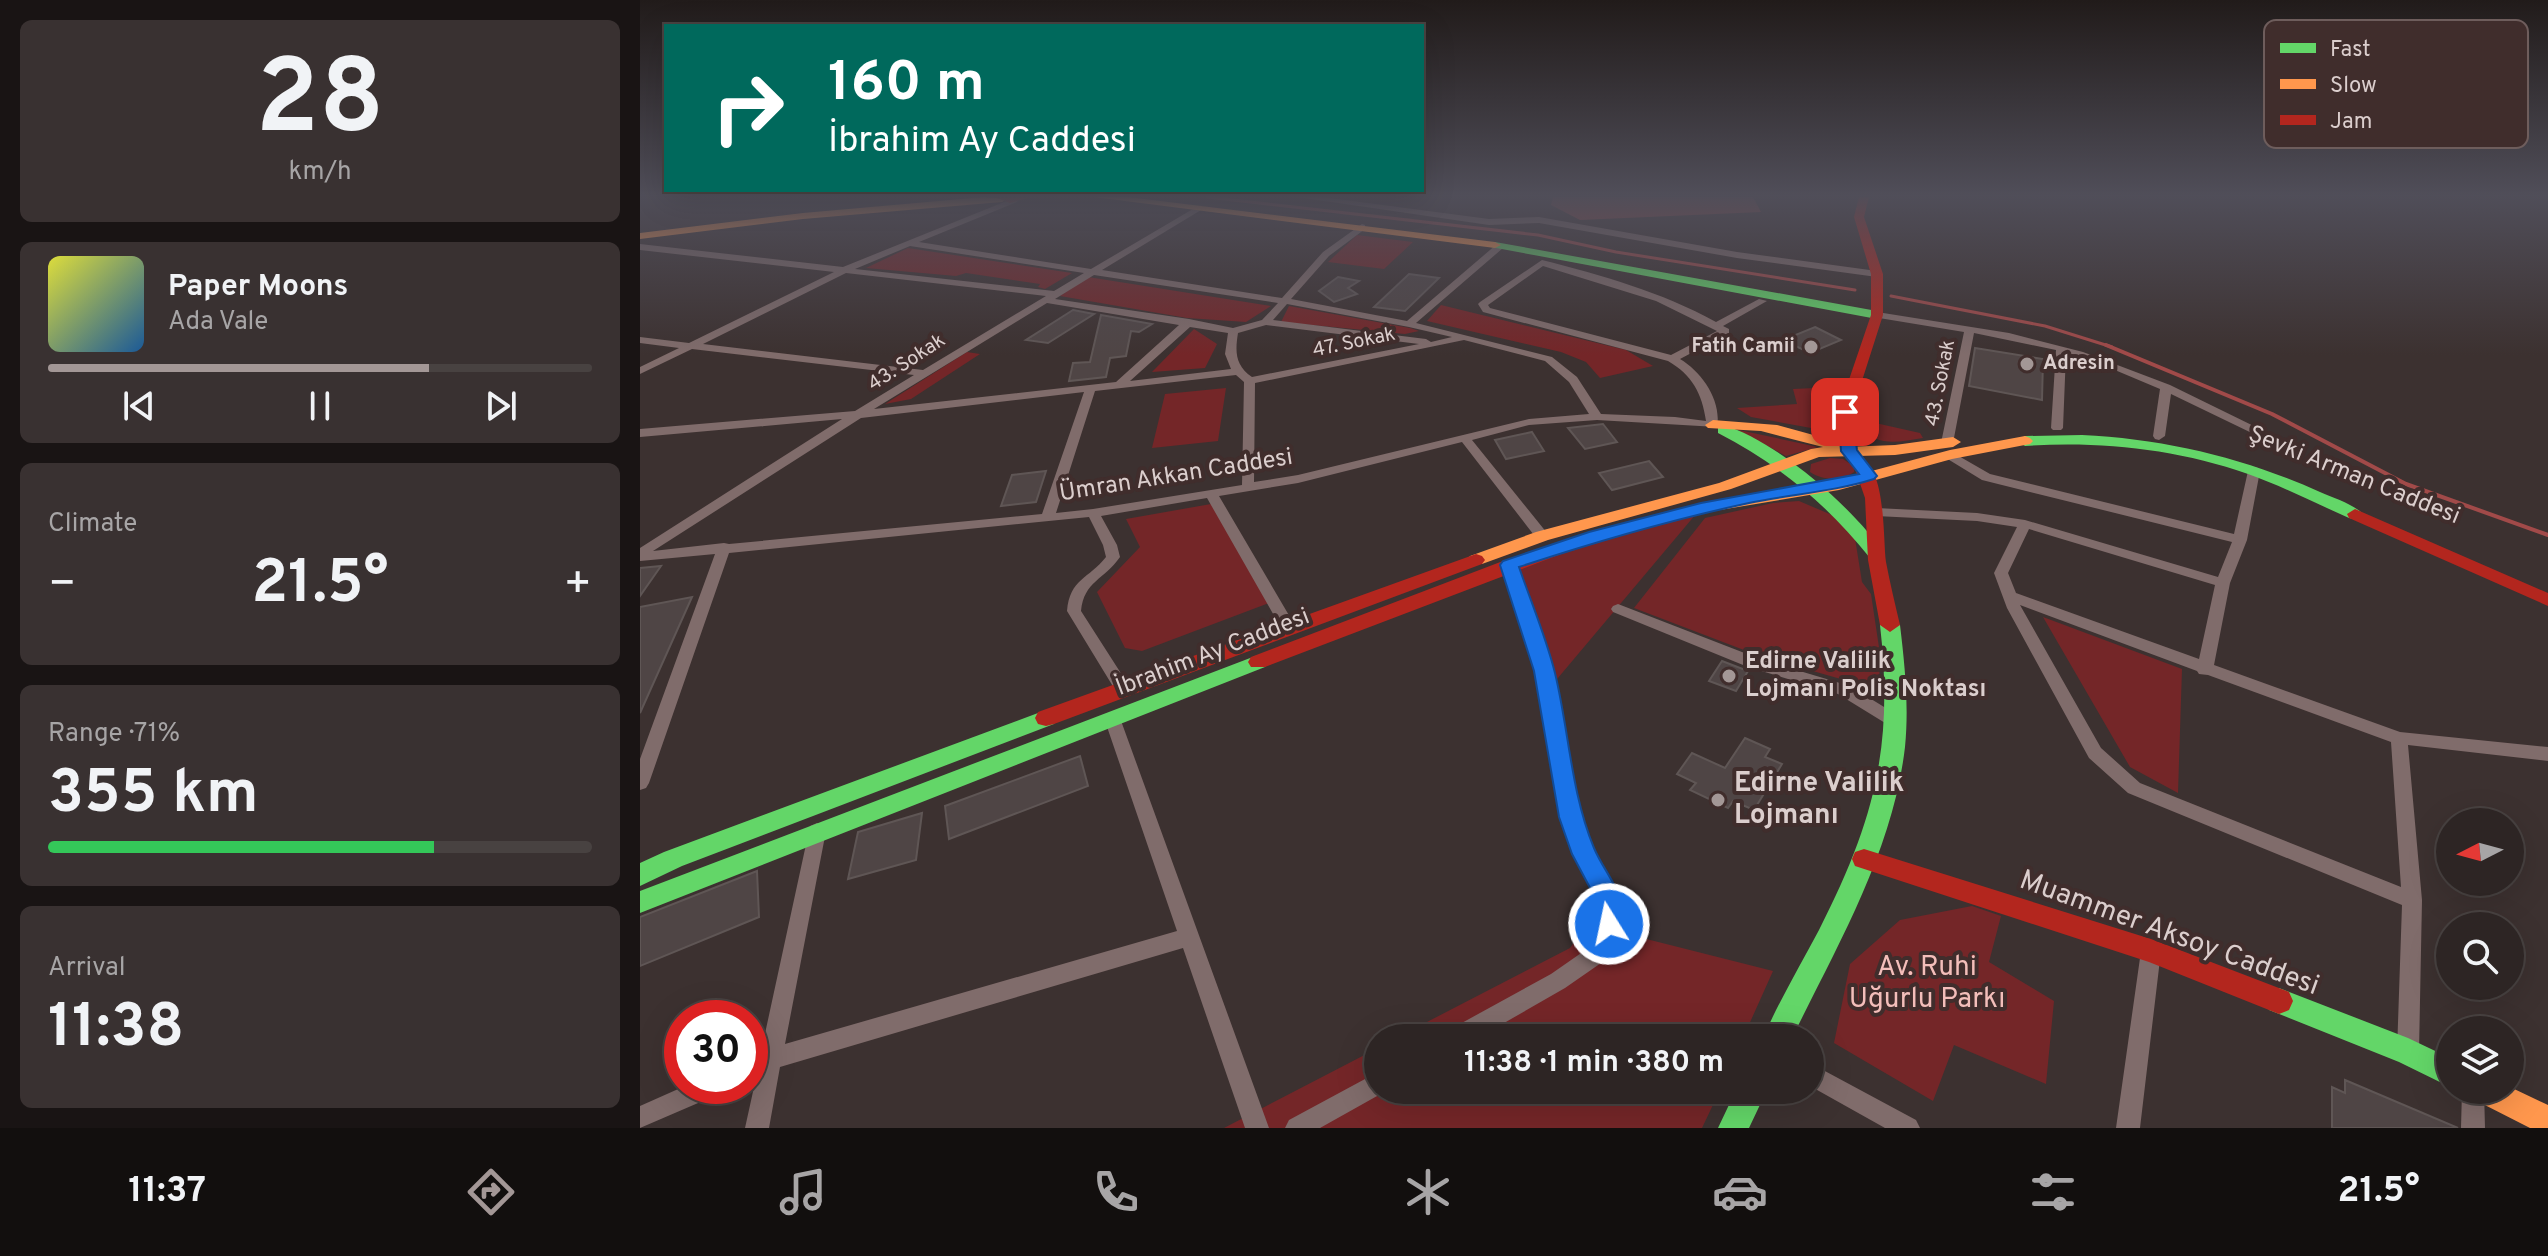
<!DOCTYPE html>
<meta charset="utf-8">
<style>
body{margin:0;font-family:Overpass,sans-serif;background:#393131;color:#f1f3f6;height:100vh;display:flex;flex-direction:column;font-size:30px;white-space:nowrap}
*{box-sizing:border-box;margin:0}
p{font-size:26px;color:#a7a5a6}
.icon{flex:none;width:44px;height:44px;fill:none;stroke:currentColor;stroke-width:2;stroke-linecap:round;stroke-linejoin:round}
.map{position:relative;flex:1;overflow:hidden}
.panel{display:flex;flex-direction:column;gap:20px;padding:20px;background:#191414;width:640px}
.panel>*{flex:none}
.hud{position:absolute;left:24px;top:24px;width:760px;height:168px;border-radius:0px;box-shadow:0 8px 32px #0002,0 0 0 2px #484241;background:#00695c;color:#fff;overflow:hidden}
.needle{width:52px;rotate:264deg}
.tools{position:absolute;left:1796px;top:808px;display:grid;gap:16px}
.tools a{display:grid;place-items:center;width:88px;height:88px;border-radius:50%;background:#2d2524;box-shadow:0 8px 32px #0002,0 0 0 2px #484241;font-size:40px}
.speed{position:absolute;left:24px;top:1000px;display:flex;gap:16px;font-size:40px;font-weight:700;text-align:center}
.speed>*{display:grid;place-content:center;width:104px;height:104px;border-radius:50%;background:#2d2524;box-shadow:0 8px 32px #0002,0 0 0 2px #484241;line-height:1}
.speed .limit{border:12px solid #d22;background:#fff;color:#111}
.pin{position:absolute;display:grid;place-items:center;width:68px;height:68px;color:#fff;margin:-34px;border-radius:16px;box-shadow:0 4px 12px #0006}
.me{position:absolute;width:88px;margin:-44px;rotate:350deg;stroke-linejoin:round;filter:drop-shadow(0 0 6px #0008)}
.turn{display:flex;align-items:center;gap:28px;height:168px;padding:0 32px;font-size:36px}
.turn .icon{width:104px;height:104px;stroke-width:2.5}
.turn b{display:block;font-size:56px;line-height:68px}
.big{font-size:60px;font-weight:700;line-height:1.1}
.panel .tile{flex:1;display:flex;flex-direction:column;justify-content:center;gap:12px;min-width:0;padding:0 28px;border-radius:12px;background:#393131}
.panel .dial{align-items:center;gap:0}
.dial b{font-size:104px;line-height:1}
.song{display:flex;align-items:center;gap:24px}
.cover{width:96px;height:96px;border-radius:12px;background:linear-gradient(135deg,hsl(60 70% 55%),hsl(210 70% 35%))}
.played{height:8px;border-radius:4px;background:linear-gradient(90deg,#a39796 70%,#484241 70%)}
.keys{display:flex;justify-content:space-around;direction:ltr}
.heat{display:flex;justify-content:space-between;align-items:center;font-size:44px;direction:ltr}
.charge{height:12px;border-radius:6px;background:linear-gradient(90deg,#34c759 71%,#484241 0)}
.trip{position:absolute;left:724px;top:1024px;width:460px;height:80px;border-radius:40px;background:#2d2524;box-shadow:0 8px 32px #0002,0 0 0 2px #484241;font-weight:700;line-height:80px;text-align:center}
.tab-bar{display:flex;height:128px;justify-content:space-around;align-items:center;background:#120f0e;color:#a7a5a6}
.tab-bar .icon{width:56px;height:56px}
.tab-bar .selected{color:#a39796}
.tab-bar b{font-size:36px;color:#f1f3f6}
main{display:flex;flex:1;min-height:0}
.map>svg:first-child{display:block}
.green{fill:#742628}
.forest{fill:#954341}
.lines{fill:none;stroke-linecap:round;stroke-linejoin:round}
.stream-far1{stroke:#a14a49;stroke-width:3}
.stream{stroke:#a14a49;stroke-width:4}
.building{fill:#4f4545;stroke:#5f5655;stroke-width:2}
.street{fill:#806c6b;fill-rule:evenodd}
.fast{fill:#63d668;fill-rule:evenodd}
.slow{fill:#ff974d;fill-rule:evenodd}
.jam{fill:#b3261e;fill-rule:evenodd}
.route{fill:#1a73e8;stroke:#114b97;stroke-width:2}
.poi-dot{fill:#a39796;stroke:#402d2c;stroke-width:3}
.labels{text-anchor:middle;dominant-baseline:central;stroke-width:8;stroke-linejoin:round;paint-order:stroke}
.far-street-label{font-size:20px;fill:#dbcecd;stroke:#402d2c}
.far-poi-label{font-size:20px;font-weight:bold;fill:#dbcecd;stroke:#402d2c;text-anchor:end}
.street-label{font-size:24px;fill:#dbcecd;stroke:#402d2c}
.poi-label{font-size:24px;font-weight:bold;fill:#dbcecd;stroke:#402d2c;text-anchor:start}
.near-poi-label{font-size:28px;font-weight:bold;fill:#dbcecd;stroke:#402d2c;text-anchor:start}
.near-street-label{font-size:28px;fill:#dbcecd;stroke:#402d2c}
.near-park-label{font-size:28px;fill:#f3beba;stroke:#402d2c}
.key{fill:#402d2c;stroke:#6e5d5c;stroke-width:2}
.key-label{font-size:22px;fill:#dbcecd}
</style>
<main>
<section class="panel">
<div class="tile dial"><b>28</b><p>km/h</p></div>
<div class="tile">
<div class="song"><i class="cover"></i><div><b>Paper Moons</b><p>Ada Vale</p></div></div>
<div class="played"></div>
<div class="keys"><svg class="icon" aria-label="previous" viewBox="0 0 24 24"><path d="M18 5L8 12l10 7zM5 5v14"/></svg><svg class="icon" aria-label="pause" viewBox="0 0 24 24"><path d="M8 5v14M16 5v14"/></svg><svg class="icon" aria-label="next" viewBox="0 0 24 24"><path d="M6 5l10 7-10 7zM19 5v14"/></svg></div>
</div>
<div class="tile"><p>Climate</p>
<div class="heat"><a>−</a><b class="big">21.5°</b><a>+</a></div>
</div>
<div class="tile"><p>Range · 71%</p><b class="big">355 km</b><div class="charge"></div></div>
<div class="tile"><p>Arrival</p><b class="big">11:38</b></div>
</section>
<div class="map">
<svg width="1908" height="1128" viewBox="0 0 1908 1128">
<rect width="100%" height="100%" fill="#3c3130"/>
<!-- green -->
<path class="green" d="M 717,235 L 773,242 L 744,269 L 688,262 Z
M 268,248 L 432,273 L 405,289 L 398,287 L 400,284 L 326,273 L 316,276 L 226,268 Z
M 448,277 L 631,306 L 606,322 L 547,318 L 420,296 Z
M 801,305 L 986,350 L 1013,366 L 960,378 L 946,362 L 921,352 L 787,321 Z
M 649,306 L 770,328 L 779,331 L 765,334 L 641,322 Z
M 554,329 L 577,344 L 565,368 L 512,372 Z
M 327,352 L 340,354 L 271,399 L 245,404 Z
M 586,388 L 578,441 L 512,448 L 525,394 Z
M 1175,388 L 1171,428 L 1111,417 L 1097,408 L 1157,404 L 1153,389 Z
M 1222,420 L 1280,433 L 1283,438 C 1258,442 1236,448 1220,425 Z
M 1099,431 L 1099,430 L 1178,447 L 1146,456 Z
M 1190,458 L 1203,459 L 1215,467 L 1214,472 C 1202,481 1183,481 1170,472 L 1171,464 Z
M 1159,501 L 1192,515 L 1214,532 L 1222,582 L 1231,594 L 1240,654 L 1239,690 L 1117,655 L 994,608 L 1065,518 L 1133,503 Z
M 571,504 L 629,603 L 502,651 L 485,648 L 457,592 L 500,547 L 486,519 Z
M 1061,508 L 907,691 L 869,565 Z
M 1403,617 L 1542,669 L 1538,793 L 1490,767 Z
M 1332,906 L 1361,916 L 1349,962 L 1414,1001 L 1406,1084 L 1314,1045 L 1293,1101 L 1194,1043 L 1210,964 L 1260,920 Z
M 947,924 L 1133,971 L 1103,1038 L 756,1038 L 930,948 Z
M 738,1048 L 738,1090 L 1080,1090 L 1062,1128 L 584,1128 Z"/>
<!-- forest -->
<path class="forest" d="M 913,197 L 1113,197 L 1121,212 L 940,220 L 911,205 Z"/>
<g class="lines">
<!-- stream-far1 -->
<path class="stream-far1" d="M 567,197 L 898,235 L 976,252 L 1215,290
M 1251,296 L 1405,326 L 1472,347"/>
<!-- stream -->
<path class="stream" d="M 1466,345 L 1632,414 L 1766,484 L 1908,535"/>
</g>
<!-- building -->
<path class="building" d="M 769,274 L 799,278 L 765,311 L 734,307 Z
M 698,277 L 719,281 L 708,288 L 717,294 L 694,302 L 679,291 Z
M 433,310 L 454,314 L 408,343 L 386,340 Z
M 461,315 L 512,324 L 499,332 L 491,331 L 486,356 L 470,358 L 466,377 L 429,381 L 433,363 L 450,362 Z
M 1175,327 L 1201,340 L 1170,353 L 1143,340 Z
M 1335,348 L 1403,359 L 1402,400 L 1329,386 Z
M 963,424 L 977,442 L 945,449 L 928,428 Z
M 892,432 L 904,451 L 866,459 L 855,440 Z
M 1009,461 L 1023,477 L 972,490 L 959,473 Z
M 406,471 L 396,502 L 361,506 L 372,475 Z
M 21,566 L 0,596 L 0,568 Z
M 52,597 L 0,713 L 0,607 Z
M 1082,661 L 1108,671 L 1096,691 L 1069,681 Z
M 1105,738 L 1130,749 L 1125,757 L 1142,764 L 1114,810 L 1093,801 L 1088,808 L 1050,790 L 1056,783 L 1037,774 L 1052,753 L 1085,768 Z
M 440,756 L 448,786 L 309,839 L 305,806 Z
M 282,813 L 276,860 L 208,879 L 218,832 Z
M 117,871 L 119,917 L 0,966 L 0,917 Z
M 1705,1080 L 1818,1128 L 1692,1128 L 1692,1087 L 1705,1093 Z"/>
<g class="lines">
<!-- street -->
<path class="street" d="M 657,197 L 682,197 L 849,219 L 899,217 L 1097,252 L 1237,271 L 1242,274 L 1237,277 L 1097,258 L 899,223 L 849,225 Z
M 374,198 L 378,200 L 377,202 L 279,242 L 451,269 L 558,206 L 562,208 L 561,210 L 462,270 L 642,298 L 683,252 L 722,224 L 725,225 L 725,229 L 689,256 L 651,299 L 767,321 L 857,244 L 863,244 L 863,248 L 776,323 L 912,357 L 937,377 L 961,414 L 1035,417 L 1066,421 C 1062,393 1052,375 1028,361 L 843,312 L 838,304 L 840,302 L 902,260 C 961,275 1022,292 1076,322 L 1119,299 L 1127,301 L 1083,326 L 1089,329 L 1089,333 L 1040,359 C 1062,372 1082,401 1077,427 L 957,420 L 889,425 L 832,440 L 907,533 L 909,536 L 907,539 L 897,539 L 822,442 L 658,483 L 579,496 L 657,629 L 654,633 L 644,633 L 567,498 L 461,516 L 477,545 L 480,557 C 464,580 444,581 441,611 L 491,689 L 489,693 L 477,693 L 427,611 C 430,578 449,579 466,557 L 463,545 L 449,517 L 89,553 L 9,783 L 6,788 L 0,790 L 0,759 L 75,554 L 0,561 L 0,548 L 202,419 L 0,437 L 0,429 L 215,411 L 274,375 L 52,349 L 0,374 L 0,367 L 39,348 L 0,343 L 0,337 L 49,343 L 194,272 L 0,250 L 0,244 L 203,267 ZM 270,246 L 444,273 L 414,291 L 215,269 ZM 903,266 L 1016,301 L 1077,331 L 1031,355 L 850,308 L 848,305 ZM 206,273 L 406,296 L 283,370 L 63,344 ZM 454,275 L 638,303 L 622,320 L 593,328 L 549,319 L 415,299 ZM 407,303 L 539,325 L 476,382 L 234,409 ZM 647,304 L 769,327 L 812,337 L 791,342 L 786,339 L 633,320 ZM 626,325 L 779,344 L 612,377 C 595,365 595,352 598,333 ZM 550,327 L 588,333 L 585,354 L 591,369 L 490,381 ZM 824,340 L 905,361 L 929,382 L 949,414 L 889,419 L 658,475 L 614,482 L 615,383 ZM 596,375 L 604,382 L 602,485 L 453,509 L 416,513 L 455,391 ZM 444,392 L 402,514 L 89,544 L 84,543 L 13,551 L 221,418 Z
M 1237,312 L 1369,333 L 1443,352 L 1530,385 L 1628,433 L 1626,436 L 1618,436 L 1531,394 L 1525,436 L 1519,440 L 1515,439 L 1513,436 L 1520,389 L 1463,365 L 1426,353 L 1423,428 L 1421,430 L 1413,430 L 1411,428 L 1416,350 L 1334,333 L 1313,443 L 1307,447 L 1303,446 L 1301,443 L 1324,332 L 1233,317 L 1232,315 Z
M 1310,451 L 1350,474 L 1594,534 L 1608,471 L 1614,467 L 1618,468 L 1620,471 L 1607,540 L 1590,583 L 1574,665 L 1760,732 L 1908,747 L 1908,761 L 1768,745 L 1782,900 L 1779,1052 L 1776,1060 L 1768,1063 L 1760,1060 L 1757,1052 L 1762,905 L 1488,793 L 1449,758 L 1367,608 L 1354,573 L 1377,527 L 1337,521 L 1236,516 L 1229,512 L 1236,508 L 1337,513 L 1385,520 L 1578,577 L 1592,542 L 1342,480 L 1306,458 L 1304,455 L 1306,452 ZM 1389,529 L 1575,585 L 1559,659 L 1376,593 L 1368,573 ZM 1380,605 L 1557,671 L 1559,674 L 1568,675 L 1751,742 L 1761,887 L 1500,783 L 1461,748 Z
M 869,561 L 876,565 L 912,671 L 940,817 L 953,852 L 980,900 L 977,947 L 974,954 L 925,988 L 838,1038 L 806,1038 L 809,1030 L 911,974 L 957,942 L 960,901 L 935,854 L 922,817 L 896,671 L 862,565 Z
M 978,604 L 1120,659 L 1210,686 L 1262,718 L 1264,722 L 1262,726 L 1256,728 L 1250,726 L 1198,694 L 1108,667 L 973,612 L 971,609 L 973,606 Z
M 472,712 L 478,714 L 480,718 L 629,1128 L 605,1128 L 543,948 L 140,1067 L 129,1128 L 105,1128 L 116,1078 L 110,1080 L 110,1057 L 121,1052 L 170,826 L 177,823 L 184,826 L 186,831 L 145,1044 L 537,931 L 464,718 L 466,714 Z
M 1511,942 L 1518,944 L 1521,951 L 1500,1128 L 1476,1128 L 1501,951 L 1504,944 Z
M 1170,1063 L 1276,1120 L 1280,1128 L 1245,1128 L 1170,1086 Z
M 738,1072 L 738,1090 L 746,1091 L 680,1128 L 645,1128 L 649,1120 Z
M 45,1086 L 82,1086 L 79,1094 L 0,1128 L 0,1106 Z
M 1822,1090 L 1844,1090 L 1845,1128 L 1821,1128 Z"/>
<!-- fast -->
<path class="fast" d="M 855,242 L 1237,311 L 1243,315 L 1237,319 L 851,247 L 849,245 Z
M 1083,425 C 1138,441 1213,508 1245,554 L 1242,558 L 1230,558 C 1187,504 1138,464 1078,433 L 1078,427 Z
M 1442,435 C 1526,439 1604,458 1680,492 C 1694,498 1713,504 1723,514 L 1715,519 L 1709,518 C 1675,503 1642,486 1608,474 C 1536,449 1461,441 1385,446 L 1377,441 L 1385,436 Z
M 1250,618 L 1260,625 C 1265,666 1269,707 1265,747 C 1253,851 1197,946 1152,1038 L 1123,1038 C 1139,1001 1160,966 1179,930 C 1234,822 1254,747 1240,625 Z
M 618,655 L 625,657 L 628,662 L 625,667 L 0,913 L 0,891 Z
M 406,710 L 414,712 L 417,718 L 414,724 L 42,866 L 0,886 L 0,863 L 24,852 Z
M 1639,988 L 1768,1038 L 1810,1058 L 1810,1087 L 1759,1062 L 1629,1010 L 1625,1001 L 1629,992 Z
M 1096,1090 L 1127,1090 L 1109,1128 L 1078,1128 Z"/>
<!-- slow -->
<path class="slow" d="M 344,197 L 367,199 L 362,202 L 163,219 L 0,239 L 0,233 L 163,213 Z
M 454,197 L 488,197 L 855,242 L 861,245 L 855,248 Z
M 1073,420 L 1137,425 L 1188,439 L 1205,447 L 1255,445 L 1313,437 L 1321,442 L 1313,447 L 1255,455 L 1179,457 L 1091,489 L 908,540 L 842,564 L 830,564 L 827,560 L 830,556 L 896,532 L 1079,483 L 1171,449 L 1183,447 L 1121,431 L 1068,428 L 1065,425 Z
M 1385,436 L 1390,438 L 1393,441 L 1390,444 L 1312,459 L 1199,490 L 1062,513 L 936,547 L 927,542 L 930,538 L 1061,503 L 1198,480 L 1310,450 Z
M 1870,1087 L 1908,1105 L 1908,1128 L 1890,1128 L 1835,1100 L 1830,1090 L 1870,1090 Z"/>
<!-- jam -->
<path class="jam" d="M 355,197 L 391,197 L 370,203 Z
M 1219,197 L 1229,197 L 1224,217 L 1243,274 L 1243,315 L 1212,412 L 1217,451 L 1209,456 L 1201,451 L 1198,412 L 1231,315 L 1231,274 L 1214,217 Z
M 1222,461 C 1246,469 1243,541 1246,562 C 1250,583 1255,604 1260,625 L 1250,632 L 1240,625 L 1228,560 L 1225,498 L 1214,466 Z
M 1715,509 L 1908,593 L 1908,606 L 1709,518 L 1707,514 Z
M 936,537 L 945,542 L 942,546 L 625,667 L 611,667 L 608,662 L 611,657 L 863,561 Z
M 836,554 L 842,556 L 845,560 L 842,564 L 414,724 L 406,726 L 398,724 L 395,718 L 398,712 Z
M 1224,849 L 1511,939 L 1649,992 L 1653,1001 L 1649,1010 L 1639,1014 L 1509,962 L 1215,866 L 1212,859 L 1215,852 Z"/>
</g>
<!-- sky -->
<linearGradient id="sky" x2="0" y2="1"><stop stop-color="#211b1a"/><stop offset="0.55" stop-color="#504e59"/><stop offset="1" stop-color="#504e59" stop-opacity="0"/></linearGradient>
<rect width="1908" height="355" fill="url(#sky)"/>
<!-- route -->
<path class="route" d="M 1205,407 L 1212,412 L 1217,450 L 1237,476 L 1234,479 C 1193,492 1151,494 1109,503 C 1030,520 955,542 879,567 C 891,602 906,637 915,673 C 929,731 931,793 954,848 C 966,877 993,899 978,932 L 969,935 L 959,932 L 956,924 L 957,901 L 932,854 L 919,817 L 894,671 L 860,565 L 863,561 L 949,532 L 1061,503 L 1219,474 L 1201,451 L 1198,412 Z"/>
<!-- markers -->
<g class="poi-dot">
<circle cx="1171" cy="347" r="8"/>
<circle cx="1387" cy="364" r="8"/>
<circle cx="1089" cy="676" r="8"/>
<circle cx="1078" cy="800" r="8"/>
</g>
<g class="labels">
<!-- far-street labels -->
<g class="far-street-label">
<text transform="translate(714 343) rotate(-12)">47. Sokak</text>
<text transform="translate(267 363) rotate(-33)">43. Sokak</text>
<text transform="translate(1301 383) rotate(-79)">43. Sokak</text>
</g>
<!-- far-poi labels -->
<g class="far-poi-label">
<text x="1155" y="347">Fatih Camii</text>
<text x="1403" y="364" text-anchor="start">Adresin</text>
</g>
<!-- street labels -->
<g class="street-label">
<text transform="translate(536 476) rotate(-9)">Ümran Akkan Caddesi</text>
<text transform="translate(1714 476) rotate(22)">Şevki Arman Caddesi</text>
<text transform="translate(573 653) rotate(-21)">İbrahim Ay Caddesi</text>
</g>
<!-- poi labels -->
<g class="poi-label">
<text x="1105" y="662">Edirne Valilik<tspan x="1105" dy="28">Lojmanı Polis Noktası</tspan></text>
</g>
<!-- near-poi labels -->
<g class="near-poi-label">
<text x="1094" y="784">Edirne Valilik<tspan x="1094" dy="32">Lojmanı</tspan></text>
</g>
<!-- near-street labels -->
<g class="near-street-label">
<text transform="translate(1529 934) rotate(20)">Muammer Aksoy Caddesi</text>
</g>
<!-- near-park labels -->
<g class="near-park-label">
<text x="1287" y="968">Av. Ruhi<tspan x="1287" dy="32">Uğurlu Parkı</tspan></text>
</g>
</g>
<!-- legend -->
<rect x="1624" y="20" width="264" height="128" rx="12" class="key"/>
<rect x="1640" y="43" width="36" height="10" fill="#63d668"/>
<rect x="1640" y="79" width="36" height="10" fill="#ff974d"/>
<rect x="1640" y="115" width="36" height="10" fill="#b3261e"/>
<g class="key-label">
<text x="1690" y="56">Fast</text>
<text x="1690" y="92">Slow</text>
<text x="1690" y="128">Jam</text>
</g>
</svg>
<div class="tools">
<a><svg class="needle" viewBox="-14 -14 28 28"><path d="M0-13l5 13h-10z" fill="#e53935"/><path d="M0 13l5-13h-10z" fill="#a7a5a6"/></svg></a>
<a><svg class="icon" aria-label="search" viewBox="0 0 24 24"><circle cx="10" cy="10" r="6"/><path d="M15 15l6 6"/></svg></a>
<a><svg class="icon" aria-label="layers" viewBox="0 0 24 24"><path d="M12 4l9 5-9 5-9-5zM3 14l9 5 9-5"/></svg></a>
</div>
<div class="speed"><div class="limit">30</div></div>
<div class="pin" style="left:1205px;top:412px;background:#d93025"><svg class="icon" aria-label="arrive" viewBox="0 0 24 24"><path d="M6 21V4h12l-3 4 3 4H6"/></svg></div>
<svg class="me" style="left:969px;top:924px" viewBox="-20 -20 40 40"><circle r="17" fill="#1a73e8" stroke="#fff" stroke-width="3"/><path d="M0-11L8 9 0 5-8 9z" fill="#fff"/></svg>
<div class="trip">11:38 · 1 min · 380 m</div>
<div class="hud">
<div class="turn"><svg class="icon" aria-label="right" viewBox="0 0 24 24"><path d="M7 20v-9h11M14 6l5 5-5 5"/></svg><div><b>160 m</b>İbrahim Ay Caddesi</div></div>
</div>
</div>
</main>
<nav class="tab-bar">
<b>11:37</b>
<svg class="icon selected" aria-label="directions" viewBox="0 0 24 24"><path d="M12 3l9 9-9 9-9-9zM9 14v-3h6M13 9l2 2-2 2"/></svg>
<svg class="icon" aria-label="music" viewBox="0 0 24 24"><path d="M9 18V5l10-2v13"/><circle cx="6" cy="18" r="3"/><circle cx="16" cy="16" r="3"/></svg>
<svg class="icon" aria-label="phone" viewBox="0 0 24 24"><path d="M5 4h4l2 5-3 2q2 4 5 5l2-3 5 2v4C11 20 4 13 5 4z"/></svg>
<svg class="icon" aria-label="climate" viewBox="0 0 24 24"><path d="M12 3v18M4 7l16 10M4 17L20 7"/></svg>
<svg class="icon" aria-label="car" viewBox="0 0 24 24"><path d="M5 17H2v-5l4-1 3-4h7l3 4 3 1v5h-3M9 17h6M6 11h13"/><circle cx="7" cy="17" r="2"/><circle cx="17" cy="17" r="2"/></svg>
<svg class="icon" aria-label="filters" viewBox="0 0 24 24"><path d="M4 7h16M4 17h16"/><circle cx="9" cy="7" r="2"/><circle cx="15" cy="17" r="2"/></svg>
<b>21.5°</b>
</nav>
